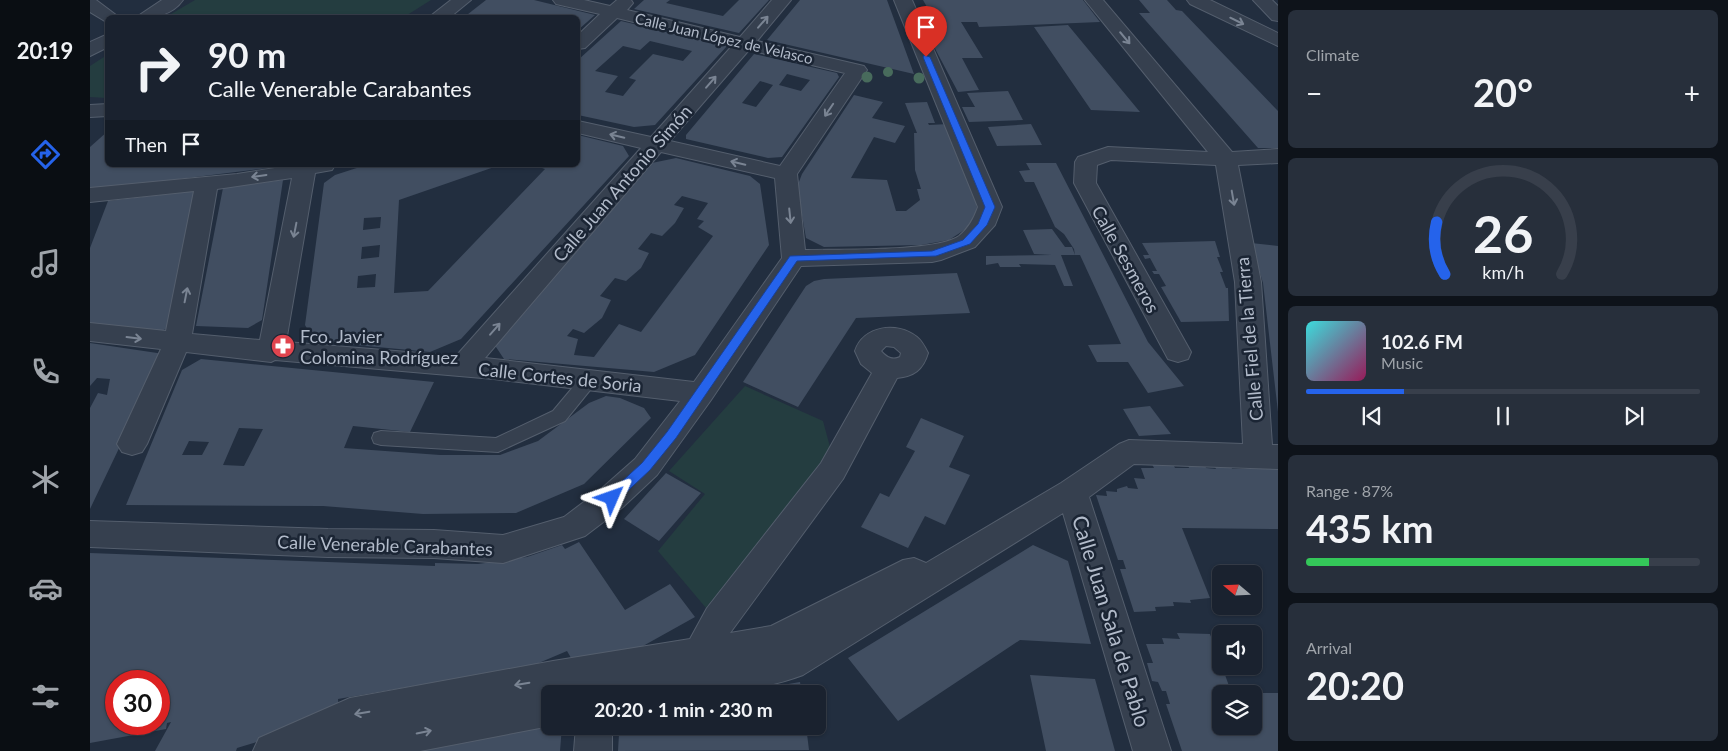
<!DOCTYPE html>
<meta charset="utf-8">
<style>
body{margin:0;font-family:Lato,sans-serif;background:#272f3b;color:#f1f3f6;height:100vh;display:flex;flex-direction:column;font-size:19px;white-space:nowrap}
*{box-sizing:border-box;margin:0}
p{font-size:16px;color:#9fa4aa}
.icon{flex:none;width:28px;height:28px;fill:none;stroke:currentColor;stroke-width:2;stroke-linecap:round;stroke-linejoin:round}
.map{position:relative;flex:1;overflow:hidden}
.details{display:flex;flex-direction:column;gap:10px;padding:10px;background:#0e131a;width:450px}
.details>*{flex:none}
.guide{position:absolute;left:15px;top:15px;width:475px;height:152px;border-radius:8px;box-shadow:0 1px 4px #0004,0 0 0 1px #383f4b;background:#1a222f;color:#f1f3f6;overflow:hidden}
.needle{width:32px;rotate:289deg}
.buttons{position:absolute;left:1122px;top:565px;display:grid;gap:10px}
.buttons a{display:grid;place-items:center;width:50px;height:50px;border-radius:8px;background:#1a222f;box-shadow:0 1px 4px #0004,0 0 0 1px #383f4b;font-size:25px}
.speed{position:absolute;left:15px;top:670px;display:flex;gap:10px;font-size:25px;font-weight:700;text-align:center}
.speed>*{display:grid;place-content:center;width:65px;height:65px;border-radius:50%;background:#1a222f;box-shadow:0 1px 4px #0004,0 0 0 1px #383f4b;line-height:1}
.speed .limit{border:8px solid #d22;background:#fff;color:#111}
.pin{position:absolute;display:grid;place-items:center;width:42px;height:42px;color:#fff;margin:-51px -21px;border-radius:50% 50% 50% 0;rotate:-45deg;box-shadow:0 0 5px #0007}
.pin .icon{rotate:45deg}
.me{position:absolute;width:55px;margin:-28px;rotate:47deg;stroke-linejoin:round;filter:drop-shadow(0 0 4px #0008)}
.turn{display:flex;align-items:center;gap:18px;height:105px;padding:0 20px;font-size:22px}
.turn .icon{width:65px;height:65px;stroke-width:2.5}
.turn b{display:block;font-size:35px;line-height:42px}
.then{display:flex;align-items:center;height:48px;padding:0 20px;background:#0003;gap:10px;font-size:19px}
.big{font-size:38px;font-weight:700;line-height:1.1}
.details .tile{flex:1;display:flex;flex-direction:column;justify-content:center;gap:8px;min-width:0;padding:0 18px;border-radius:8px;background:#272f3b}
.details .dial{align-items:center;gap:0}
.dial svg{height:130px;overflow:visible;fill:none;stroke:#383f4b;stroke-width:7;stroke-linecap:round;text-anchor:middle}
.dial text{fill:#f1f3f6;stroke:none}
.song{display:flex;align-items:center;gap:15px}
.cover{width:60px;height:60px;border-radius:8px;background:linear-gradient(135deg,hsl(180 70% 55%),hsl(330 70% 35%))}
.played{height:5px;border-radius:2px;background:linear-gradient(90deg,#2563eb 25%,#383f4b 25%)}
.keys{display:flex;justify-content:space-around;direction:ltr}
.heat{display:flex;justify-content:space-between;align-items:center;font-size:28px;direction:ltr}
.charge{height:8px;border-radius:4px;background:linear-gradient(90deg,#34c759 87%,#383f4b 0)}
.trip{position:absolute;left:451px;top:685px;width:285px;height:50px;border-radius:8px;background:#1a222f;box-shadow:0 1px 4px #0004,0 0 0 1px #383f4b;font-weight:700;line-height:50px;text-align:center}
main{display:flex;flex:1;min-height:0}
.tabs{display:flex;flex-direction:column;width:90px;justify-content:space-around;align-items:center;background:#0a0e13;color:#9fa4aa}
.tabs .icon{width:35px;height:35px}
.tabs .active{color:#2563eb}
.tabs b{font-size:22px;color:#f1f3f6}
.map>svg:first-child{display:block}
.green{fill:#243d40}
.building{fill:#414e61;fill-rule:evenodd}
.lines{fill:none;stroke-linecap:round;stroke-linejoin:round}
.lane-casing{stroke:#545e6d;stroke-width:2}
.street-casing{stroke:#545e6d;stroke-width:2}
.lane{fill:#36404f;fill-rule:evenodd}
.street{fill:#36404f;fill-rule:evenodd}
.tree{fill:#486b5c}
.oneway{stroke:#7a8493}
.route{fill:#2563eb;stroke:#184099}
.labels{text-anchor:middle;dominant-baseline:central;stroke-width:5;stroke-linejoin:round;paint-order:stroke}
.far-street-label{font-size:15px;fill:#b2bbca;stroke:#1b2534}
.street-label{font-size:18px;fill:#b2bbca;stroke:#1b2534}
.poi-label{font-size:18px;fill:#b2bbca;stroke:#1b2534;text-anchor:start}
.near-street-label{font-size:21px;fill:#b2bbca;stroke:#1b2534}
</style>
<main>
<nav class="tabs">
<b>20:19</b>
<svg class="icon active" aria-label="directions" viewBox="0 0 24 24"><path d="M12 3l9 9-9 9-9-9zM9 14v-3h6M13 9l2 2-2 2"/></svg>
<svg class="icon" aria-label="music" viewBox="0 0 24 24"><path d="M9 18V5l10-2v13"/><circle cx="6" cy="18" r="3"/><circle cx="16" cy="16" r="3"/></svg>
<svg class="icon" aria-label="phone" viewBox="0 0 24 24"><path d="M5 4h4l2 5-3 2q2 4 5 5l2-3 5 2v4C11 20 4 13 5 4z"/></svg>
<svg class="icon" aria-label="climate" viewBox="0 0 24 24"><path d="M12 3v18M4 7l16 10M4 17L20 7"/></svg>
<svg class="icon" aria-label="car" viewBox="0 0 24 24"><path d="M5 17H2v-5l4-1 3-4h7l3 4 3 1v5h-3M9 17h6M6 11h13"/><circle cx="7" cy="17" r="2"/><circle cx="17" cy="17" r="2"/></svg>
<svg class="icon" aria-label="filters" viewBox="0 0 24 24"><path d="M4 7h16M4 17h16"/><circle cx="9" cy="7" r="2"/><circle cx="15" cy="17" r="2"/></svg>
</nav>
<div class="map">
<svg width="1188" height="751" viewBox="0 0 1188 751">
<rect width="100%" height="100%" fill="#222e3f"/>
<!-- green -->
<path class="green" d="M 105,0 L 341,0 L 314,17 L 76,17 Z
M 17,55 L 17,98 L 0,97 L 0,66 Z
M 655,386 L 733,421 L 740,447 L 728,469 L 616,608 L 568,551 L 615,494 L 579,471 Z"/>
<!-- building -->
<path class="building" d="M 396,0 L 444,0 L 505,15 L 488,30 L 488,18 L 373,18 Z
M 554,0 L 580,0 L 576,3 L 633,16 L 649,0 L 679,0 L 649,33 L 544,9 Z
M 710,0 L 797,0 L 824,74 L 677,40 Z
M 833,0 L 993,0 L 1010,22 L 889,27 L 887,22 L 871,22 L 893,58 L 872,58 L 889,90 L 868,92 L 832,24 L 846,23 Z
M 1049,0 L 1077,0 L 1086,10 L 1092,11 L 1188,111 L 1188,148 L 1168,148 L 1049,13 L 1060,13 Z
M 531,21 L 637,46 L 565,125 L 544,127 L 488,115 L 488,60 ZM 560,41 L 602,51 L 593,61 L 563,54 L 539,78 L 546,80 L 533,96 L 515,92 L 528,76 L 505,71 L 533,46 L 550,50 Z
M 978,25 L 1050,112 L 1001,110 L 944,27 Z
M 664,54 L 747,73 L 749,77 L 692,157 L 678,158 L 596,139 L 596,135 ZM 697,74 L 720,80 L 711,91 L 689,85 ZM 670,81 L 683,85 L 666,107 L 652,103 Z
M 918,91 L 933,120 L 879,122 L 872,107 L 885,107 L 877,93 Z
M 764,95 L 793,102 L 782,118 L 815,126 L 805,143 L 784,137 L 761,178 L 797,180 L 806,211 L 816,211 L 830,200 L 827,189 L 831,189 L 825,170 L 824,133 L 827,133 L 815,103 L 837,102 L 845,123 L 838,123 L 839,125 L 859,124 L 885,194 L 887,208 L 884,218 L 879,227 L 859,240 L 831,245 L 734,247 L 716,238 L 707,187 L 712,174 Z
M 941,124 L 952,145 L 907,146 L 898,127 Z
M 18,131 L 18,165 L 191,165 L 186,167 L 0,190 L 0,147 Z
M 488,135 L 533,146 L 539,156 L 371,339 L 340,352 L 235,342 L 219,332 L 215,325 L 234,183 L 245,175 L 276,165 L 410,165 L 309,200 L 304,293 L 338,291 L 455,169 L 443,165 L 488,165 ZM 291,217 L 290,228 L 273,230 L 274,218 ZM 290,245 L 289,257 L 271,259 L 272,247 ZM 286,274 L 285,287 L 267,288 L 268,276 Z
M 586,158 L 660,176 L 670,184 L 679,245 L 605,355 L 564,372 L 414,359 L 404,344 L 557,164 ZM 592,196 L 618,203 L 607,219 L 614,221 L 608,227 L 623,236 L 551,332 L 529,324 L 504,357 L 484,355 L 488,339 L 477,336 L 483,329 L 494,333 L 512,318 L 521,300 L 510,296 L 525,278 L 536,281 L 551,268 L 559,253 L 548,249 L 561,233 L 572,236 L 585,223 L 594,208 L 584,205 Z
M 936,163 L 966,163 L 1058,342 L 1094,386 L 1058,393 L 1038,362 L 1007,362 L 998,345 L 1031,344 L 990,255 L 985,255 L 984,249 L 974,234 L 965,227 L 944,182 L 935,182 L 929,171 L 940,170 Z
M 193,180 L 172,320 L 158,328 L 106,326 L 133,188 Z
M 105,191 L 80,327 L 65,334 L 0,325 L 0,248 L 18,201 Z
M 962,229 L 975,247 L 982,247 L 985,255 L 971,255 L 983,286 L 974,286 L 965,265 L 929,264 L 931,267 L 910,267 L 908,263 L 896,265 L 896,256 L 962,255 L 944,254 L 933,230 Z
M 1125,241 L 1130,257 L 1127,257 L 1133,272 L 1130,272 L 1136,288 L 1138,288 L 1139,321 L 1091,322 L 1071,287 L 1076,286 L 1069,274 L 1064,274 L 1062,271 L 1067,271 L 1060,258 L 1055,259 L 1053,255 L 1059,255 L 1052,243 Z
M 1161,243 L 1188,246 L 1188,412 L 1173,283 Z
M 867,273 L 880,313 L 766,318 L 708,407 L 653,382 L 716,286 L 724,281 L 734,279 Z
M 0,343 L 74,354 L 0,509 L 0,408 L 8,393 L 17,395 L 20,379 L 7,378 L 0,386 Z
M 111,359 L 344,382 L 320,432 L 263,426 L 254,448 L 350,455 L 410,455 L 448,441 L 499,403 L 516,396 L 530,398 L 554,408 L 561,418 L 494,484 L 426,513 L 333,514 L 233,506 L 36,505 L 92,370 ZM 149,428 L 173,429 L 154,466 L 133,465 ZM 99,441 L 119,442 L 112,455 L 92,455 Z
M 1060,406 L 1081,434 L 1049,436 L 1033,409 Z
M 831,418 L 874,436 L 859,467 L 880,475 L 855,525 L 835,516 L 818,548 L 771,527 L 790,493 L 799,497 L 825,451 L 816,447 Z
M 1062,464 L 1083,464 L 1085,468 L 1099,468 L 1098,465 L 1115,465 L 1116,468 L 1126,469 L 1124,465 L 1141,465 L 1142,469 L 1171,469 L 1169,465 L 1186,465 L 1188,469 L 1188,529 L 1092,528 L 1120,598 L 1100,600 L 1101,603 L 1083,602 L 1084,606 L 1065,607 L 1066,611 L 1044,612 L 1030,569 L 1036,569 L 1033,560 L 1028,560 L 1006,495 L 1017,496 L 1016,491 L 1027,492 L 1027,489 L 1037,486 L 1038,488 L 1048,489 L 1044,478 L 1055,479 L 1051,468 L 1064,468 Z
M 576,473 L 611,493 L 569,541 L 534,519 Z
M 489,542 L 535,610 L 580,584 L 605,617 L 553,646 L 556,650 L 484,663 L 477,651 L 444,665 L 329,691 L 329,685 L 248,699 L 249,717 L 147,748 L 146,751 L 65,751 L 81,722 L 77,723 L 76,729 L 0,743 L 0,553 L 345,566 L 345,563 L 388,564 L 437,557 L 472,545 L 475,549 ZM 26,681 L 69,681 L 69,724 L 26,724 Z
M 943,545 L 978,561 L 1001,644 L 930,640 L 808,721 L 758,658 Z
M 1087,633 L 1120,634 L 1142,694 L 1131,694 L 1131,726 L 1164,726 L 1164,693 L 1188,693 L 1188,751 L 1092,751 L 1076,704 L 1080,704 L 1076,691 L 1072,691 L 1068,682 L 1062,681 L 1057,663 L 1063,663 L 1056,644 L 1074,644 L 1072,638 L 1090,639 Z
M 940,675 L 1005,679 L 1025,751 L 956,751 Z
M 710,682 L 712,694 L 645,694 L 645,693 Z
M 460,717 L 460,726 L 472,726 L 470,751 L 285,751 Z
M 536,726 L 716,726 L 719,750 L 528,751 L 529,734 Z"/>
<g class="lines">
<!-- lane casing -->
<g class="lane-casing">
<path id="lane" d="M 500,373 L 506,374 L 509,379 L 475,421 L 408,452 L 291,445 L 284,443 L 282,438 L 284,433 L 291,431 L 406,438 L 463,411 L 494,374 Z"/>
</g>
<!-- street casing -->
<g class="street-casing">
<path id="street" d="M 0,0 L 6,0 L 30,18 L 18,18 L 18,23 L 0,12 Z
M 72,0 L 93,0 C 82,16 63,18 45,18 Z
M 361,0 L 381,0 L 359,18 L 338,18 Z
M 463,0 L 494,0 L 520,6 L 527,0 L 541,0 L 543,3 L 537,10 L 650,37 L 682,0 L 701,0 L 667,41 L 774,66 L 777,70 L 707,174 L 715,250 C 747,249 847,252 869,236 C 879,228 884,218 888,207 L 804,0 L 822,0 L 912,207 L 905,225 L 885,247 L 851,260 L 842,262 L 711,266 L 621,400 L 567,475 L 533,507 L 495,536 L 413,563 L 344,558 L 238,557 L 0,547 L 0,521 L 238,529 L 344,530 L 413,535 L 474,517 L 511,489 L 545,459 L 590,401 L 404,379 L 185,360 L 181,362 L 96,352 L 57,444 L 52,452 L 42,455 L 32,452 L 27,444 L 71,349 L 0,341 L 0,323 L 76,331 L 104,191 L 0,202 L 0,188 L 147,174 L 204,165 L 245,165 L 242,170 L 225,173 L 196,342 L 366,356 L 551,148 L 488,133 L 488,121 L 561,137 L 642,46 L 527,18 L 495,48 L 488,49 L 488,35 L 510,14 L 466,4 ZM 659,50 L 755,73 L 690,166 L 580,141 ZM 571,152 L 685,178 L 692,258 L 604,382 L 395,358 ZM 202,178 L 170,340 L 102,334 L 127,189 Z
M 995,0 L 1013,0 L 1142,152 L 1188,149 L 1188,163 L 1148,165 L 1171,282 L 1182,445 L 1188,445 L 1188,469 L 1044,464 L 999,497 L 1081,751 L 1043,751 L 973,513 L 713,675 C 652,698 585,694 521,694 L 525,684 L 509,687 L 512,694 L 460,694 L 460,726 L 330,751 L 163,751 L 169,738 L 260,698 L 463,661 L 600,639 L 617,608 L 731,463 L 782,373 L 771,364 L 765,351 C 773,326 807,321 827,337 C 832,341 835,347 838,353 C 833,370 824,376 807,378 L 753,479 L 640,633 L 681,626 L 813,560 L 824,558 L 836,563 L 971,483 L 1029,444 L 1039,440 L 1153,444 L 1145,282 L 1126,165 L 1021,160 L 1007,165 L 1006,183 L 1101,352 L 1098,359 L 1088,362 L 1078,359 L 984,183 L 985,162 L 988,157 L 1018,147 L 1118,152 ZM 796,346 L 804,347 L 811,353 L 810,357 C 802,361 796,357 791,351 Z
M 1097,0 L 1120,0 L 1188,33 L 1188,46 L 1100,4 Z
M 1163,0 L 1182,0 L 1188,6 L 1188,21 L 1182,20 Z
M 18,34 L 18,47 L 0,56 L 0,42 Z
M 18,104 L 18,116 L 0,117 L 0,105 Z
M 486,726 L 522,726 L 522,751 L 484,751 Z"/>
</g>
<!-- lane -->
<use href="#lane" class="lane"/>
<!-- street -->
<use href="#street" class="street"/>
</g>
<!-- trees -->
<g class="tree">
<circle cx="798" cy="72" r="5"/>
<circle cx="777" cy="77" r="5.5"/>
<circle cx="829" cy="78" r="5.5"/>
</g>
<!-- one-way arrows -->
<defs><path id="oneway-shaft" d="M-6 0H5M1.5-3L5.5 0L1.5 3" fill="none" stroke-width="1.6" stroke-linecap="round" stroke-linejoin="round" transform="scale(1.25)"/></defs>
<g class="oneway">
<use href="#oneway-shaft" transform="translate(1147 21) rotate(26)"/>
<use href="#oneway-shaft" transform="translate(673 22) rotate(-49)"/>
<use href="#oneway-shaft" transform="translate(1035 38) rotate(50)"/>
<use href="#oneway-shaft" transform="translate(621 82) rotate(-49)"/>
<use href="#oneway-shaft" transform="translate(739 110) rotate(124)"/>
<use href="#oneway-shaft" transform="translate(527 136) rotate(-167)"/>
<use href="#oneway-shaft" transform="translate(648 163) rotate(-167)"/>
<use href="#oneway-shaft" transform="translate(169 176) rotate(172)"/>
<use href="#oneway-shaft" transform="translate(1143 198) rotate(80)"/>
<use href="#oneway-shaft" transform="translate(700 216) rotate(84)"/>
<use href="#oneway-shaft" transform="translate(205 230) rotate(101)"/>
<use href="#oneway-shaft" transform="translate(96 295) rotate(-79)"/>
<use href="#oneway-shaft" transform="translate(405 329) rotate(-49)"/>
<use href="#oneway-shaft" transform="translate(44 338) rotate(7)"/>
<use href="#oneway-shaft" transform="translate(432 684) rotate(170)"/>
<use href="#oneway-shaft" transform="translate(272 713) rotate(170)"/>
<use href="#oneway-shaft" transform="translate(334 732) rotate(-11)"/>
</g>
<!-- route -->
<path class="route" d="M 834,55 L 840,57 L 905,207 L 897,225 L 880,244 L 846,256 L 707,261 L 586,438 L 560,470 L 526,502 L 522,503 L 517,502 L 515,498 L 517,495 L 552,463 L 577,432 L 700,256 L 842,251 L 873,240 L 888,224 L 895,207 L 833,57 Z"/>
<!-- icons -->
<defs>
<g id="pharmacy-disc" transform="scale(1.25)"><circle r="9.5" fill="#e0444e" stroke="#1b2534"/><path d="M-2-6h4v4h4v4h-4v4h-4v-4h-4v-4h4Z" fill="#fff"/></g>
</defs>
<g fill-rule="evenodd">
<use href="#pharmacy-disc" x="193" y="346"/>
</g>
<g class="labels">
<!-- far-street labels -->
<g class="far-street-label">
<text transform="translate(634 38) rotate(13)">Calle Juan López de Velasco</text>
</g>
<!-- street labels -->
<g class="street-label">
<text transform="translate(532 183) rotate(-49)">Calle Juan Antonio Simón</text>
<text transform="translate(1036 259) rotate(61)">Calle Sesmeros</text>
<text transform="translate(1159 339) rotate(-95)">Calle Fiel de la Tierra</text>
<text transform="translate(470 377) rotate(6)">Calle Cortes de Soria</text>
<text transform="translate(295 545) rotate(2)">Calle Venerable Carabantes</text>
</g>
<!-- poi labels -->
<g class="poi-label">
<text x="210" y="336">Fco. Javier<tspan x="210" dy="21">Colomina Rodríguez</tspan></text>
</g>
<!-- near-street labels -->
<g class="near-street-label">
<text transform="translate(1022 621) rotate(73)">Calle Juan Sala de Pablo</text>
</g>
</g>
</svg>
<div class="buttons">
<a><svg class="needle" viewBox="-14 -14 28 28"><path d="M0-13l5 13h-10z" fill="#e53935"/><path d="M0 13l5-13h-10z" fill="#9fa4aa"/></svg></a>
<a><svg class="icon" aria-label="sound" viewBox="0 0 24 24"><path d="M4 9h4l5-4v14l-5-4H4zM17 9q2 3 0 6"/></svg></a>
<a><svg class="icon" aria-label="layers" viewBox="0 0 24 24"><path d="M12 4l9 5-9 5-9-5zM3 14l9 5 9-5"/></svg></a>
</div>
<div class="speed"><div class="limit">30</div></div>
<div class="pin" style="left:836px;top:57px;background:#d93025"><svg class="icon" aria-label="arrive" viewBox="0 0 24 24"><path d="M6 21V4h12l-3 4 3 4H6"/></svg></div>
<svg class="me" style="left:522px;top:498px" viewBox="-20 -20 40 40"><path d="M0-17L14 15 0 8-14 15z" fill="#2563eb" stroke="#fff" stroke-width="4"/></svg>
<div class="trip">20:20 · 1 min · 230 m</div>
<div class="guide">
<div class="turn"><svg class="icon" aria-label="right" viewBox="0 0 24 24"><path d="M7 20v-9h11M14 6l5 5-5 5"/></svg><div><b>90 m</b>Calle Venerable Carabantes</div></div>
<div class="then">Then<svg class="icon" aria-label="arrive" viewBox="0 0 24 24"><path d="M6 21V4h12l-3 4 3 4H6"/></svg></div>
</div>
</div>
<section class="details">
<div class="tile"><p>Climate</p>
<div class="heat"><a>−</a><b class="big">20°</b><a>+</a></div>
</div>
<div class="tile dial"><svg viewBox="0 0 100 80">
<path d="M14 69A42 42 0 1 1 86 69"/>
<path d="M14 69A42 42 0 0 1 9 37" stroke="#2563eb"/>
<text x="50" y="56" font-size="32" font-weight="700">26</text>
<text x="50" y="72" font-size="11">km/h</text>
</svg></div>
<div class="tile">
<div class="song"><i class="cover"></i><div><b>102.6 FM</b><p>Music</p></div></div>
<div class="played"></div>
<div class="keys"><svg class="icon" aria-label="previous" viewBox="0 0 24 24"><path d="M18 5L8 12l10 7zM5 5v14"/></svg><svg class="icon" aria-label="pause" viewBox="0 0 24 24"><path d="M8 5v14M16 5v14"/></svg><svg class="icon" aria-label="next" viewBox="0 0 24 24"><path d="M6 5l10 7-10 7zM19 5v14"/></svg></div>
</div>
<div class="tile"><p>Range · 87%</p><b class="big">435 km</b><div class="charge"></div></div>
<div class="tile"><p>Arrival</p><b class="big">20:20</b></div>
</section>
</main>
